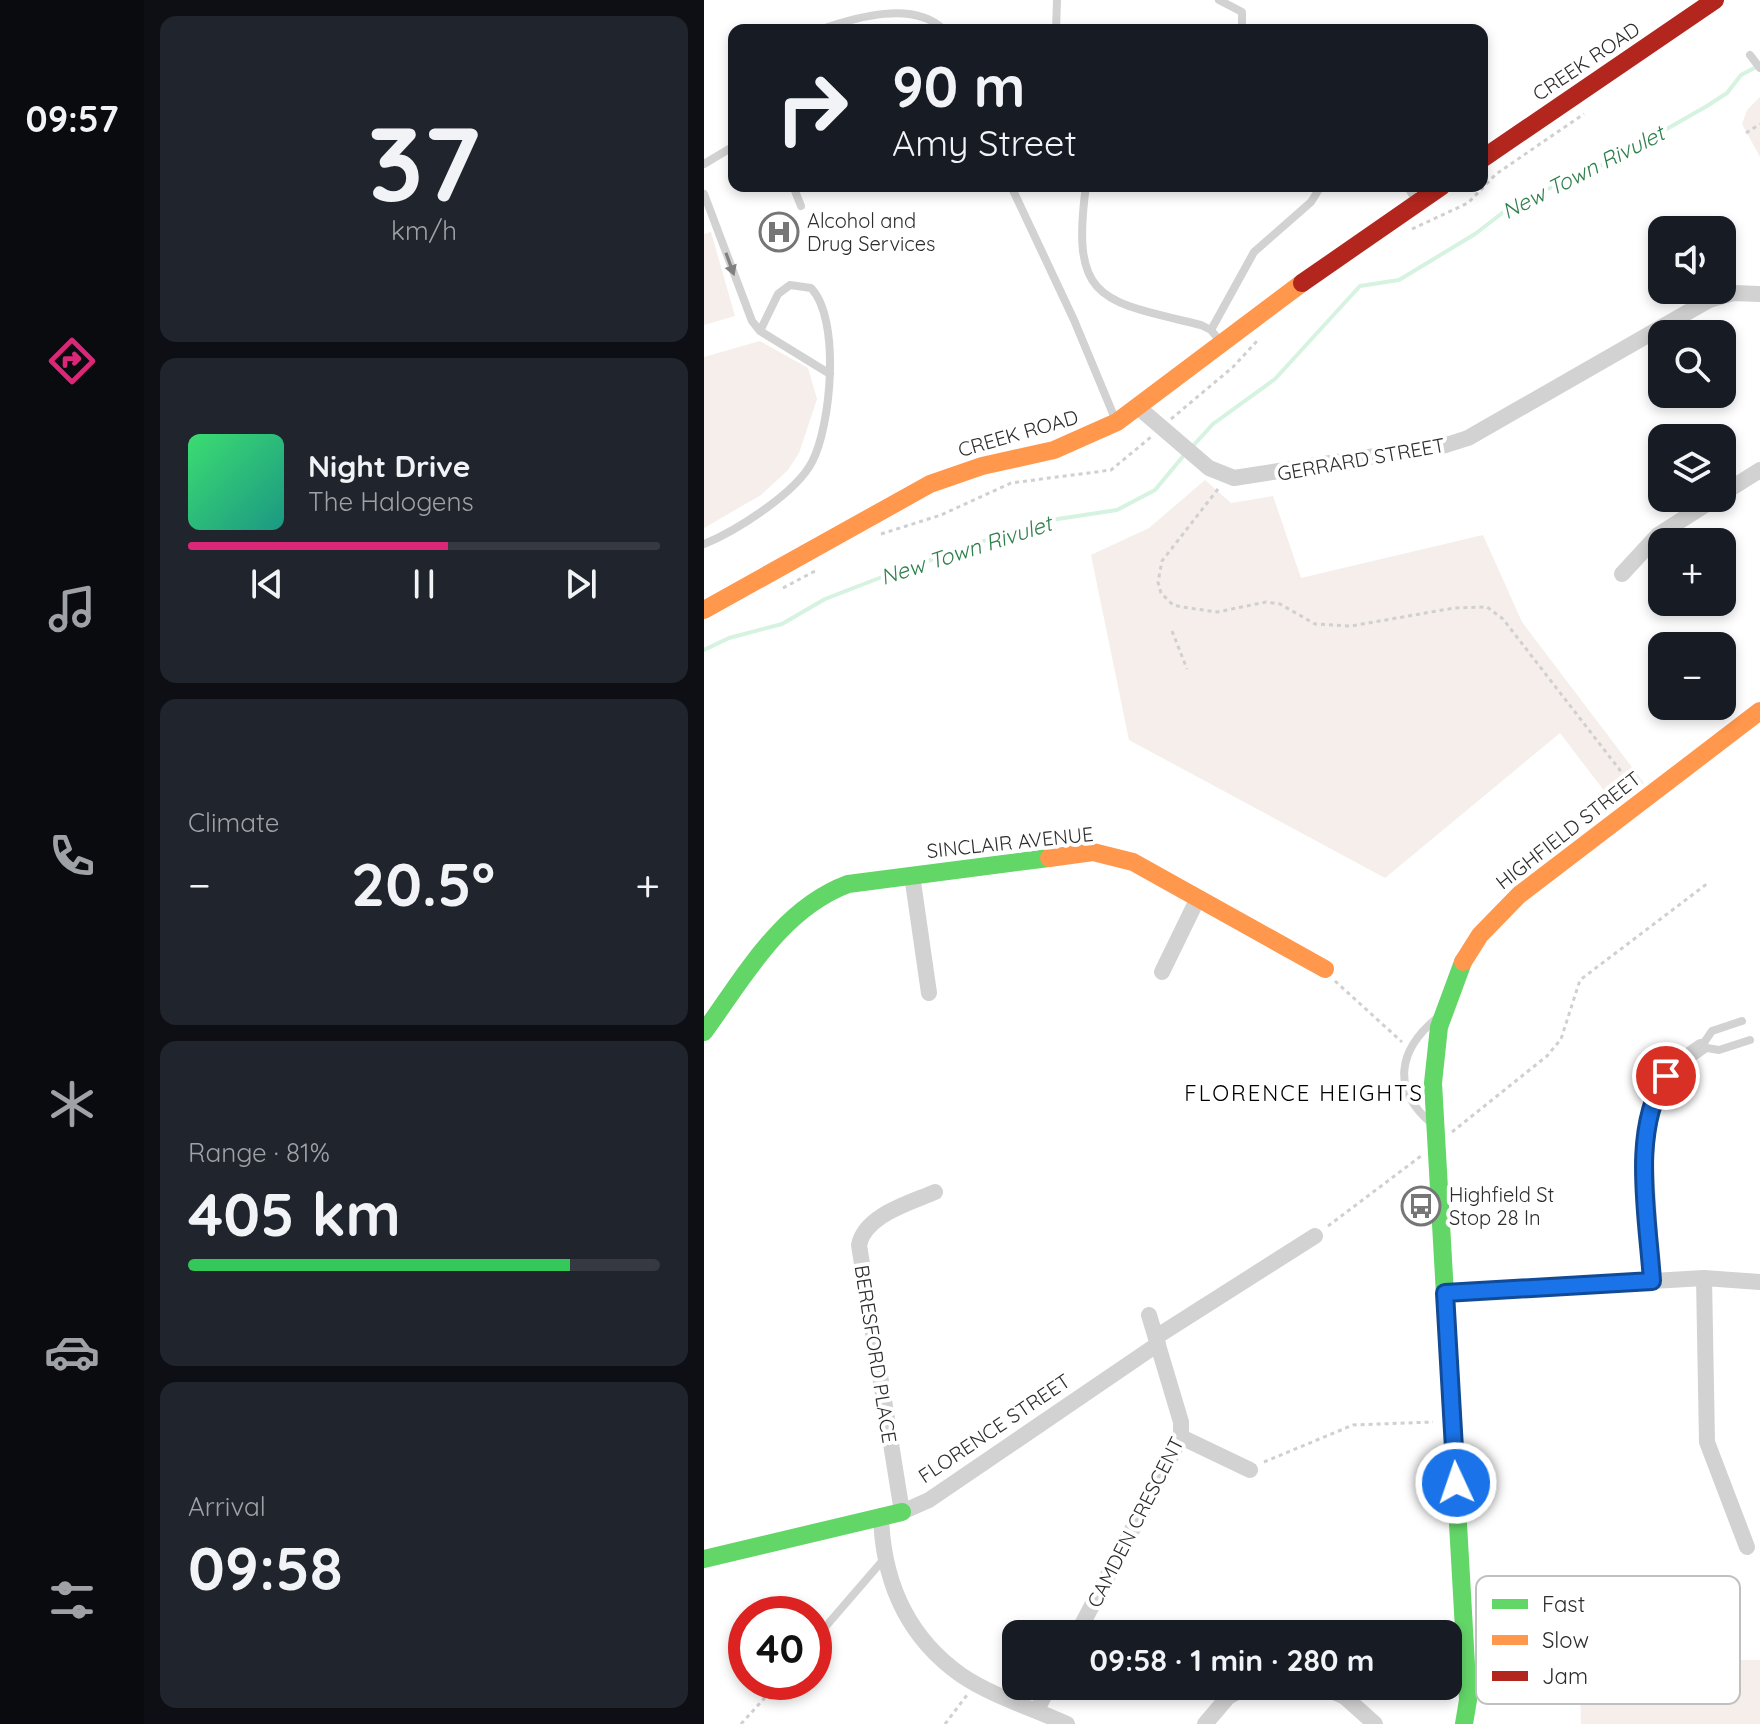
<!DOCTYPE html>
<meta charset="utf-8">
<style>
body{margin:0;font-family:Quicksand,sans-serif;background:#20242c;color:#f1f3f6;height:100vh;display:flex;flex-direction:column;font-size:30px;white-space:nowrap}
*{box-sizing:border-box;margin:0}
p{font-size:26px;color:#9ea1a6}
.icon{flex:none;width:44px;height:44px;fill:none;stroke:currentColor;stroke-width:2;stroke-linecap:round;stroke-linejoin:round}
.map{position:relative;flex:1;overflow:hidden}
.side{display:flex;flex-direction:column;gap:16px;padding:16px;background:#0d0f14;width:560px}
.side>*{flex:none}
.hud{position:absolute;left:24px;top:24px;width:760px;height:168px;border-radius:16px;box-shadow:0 4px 12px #0003;background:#171b24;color:#f1f3f6;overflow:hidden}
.fabs{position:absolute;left:944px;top:216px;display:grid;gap:16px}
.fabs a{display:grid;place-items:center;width:88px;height:88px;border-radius:16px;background:#171b24;box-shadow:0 4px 12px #0003;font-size:40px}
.speed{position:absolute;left:24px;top:1596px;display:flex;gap:16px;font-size:40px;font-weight:700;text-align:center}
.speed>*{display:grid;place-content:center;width:104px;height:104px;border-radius:50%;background:#171b24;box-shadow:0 4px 12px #0003;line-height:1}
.speed .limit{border:12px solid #d22;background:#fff;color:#111}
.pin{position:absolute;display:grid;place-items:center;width:68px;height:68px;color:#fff;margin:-34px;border:4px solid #fff;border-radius:50%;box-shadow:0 2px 8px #0007}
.me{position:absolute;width:88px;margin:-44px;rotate:357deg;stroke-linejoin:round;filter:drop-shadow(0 0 6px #0008)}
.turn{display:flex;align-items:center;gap:28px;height:168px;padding:0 32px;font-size:36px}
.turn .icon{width:104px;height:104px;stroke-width:2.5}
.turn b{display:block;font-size:56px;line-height:68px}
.big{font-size:60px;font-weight:700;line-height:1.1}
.side .card{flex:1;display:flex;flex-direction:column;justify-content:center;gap:12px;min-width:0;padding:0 28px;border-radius:16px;background:#20242c}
.side .dial{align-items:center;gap:0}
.dial b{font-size:104px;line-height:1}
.song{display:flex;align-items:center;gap:24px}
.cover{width:96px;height:96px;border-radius:12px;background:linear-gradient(135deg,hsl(140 70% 55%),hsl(170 70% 35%))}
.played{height:8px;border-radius:4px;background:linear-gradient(90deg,#db2777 55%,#363941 55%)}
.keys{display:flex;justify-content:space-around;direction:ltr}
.heat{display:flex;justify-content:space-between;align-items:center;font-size:44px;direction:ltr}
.charge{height:12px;border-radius:6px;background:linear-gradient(90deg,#34c759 81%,#363941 0)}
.trip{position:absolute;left:298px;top:1620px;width:460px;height:80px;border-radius:16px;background:#171b24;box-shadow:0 4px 12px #0003;font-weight:700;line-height:80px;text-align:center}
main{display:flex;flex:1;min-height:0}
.dock{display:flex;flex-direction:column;width:144px;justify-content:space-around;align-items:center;background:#090b0e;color:#9ea1a6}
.dock .icon{width:56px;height:56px}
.dock .active{color:#db2777}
.dock b{font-size:36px;color:#f1f3f6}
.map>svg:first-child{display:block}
.green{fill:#f5eeea}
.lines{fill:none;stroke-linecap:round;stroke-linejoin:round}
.stream{stroke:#d5f3e0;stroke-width:4}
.path{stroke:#d0d0d0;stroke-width:3;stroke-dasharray:4 4;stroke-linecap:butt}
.lane{stroke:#d2d2d2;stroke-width:8}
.street{stroke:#d2d2d2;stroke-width:16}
.fast{stroke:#63d668;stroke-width:18}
.slow{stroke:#ff974d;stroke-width:18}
.jam{stroke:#b3261e;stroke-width:18}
.oneway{fill:#808080}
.route-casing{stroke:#114b97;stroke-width:20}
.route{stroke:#1a73e8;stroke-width:14}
.labels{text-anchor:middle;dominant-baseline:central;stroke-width:8;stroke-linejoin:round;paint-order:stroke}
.street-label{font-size:20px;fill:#2d2d2d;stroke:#fff}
.poi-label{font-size:20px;fill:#2d2d2d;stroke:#fff;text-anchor:start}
.water-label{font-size:22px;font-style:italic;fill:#2f814c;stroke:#fff}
.neighbourhood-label{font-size:22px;letter-spacing:2px;fill:#000;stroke:#fff}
.key{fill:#fff;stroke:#c0c0c0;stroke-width:2}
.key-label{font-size:22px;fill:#2d2d2d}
</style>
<main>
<nav class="dock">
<b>09:57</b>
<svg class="icon active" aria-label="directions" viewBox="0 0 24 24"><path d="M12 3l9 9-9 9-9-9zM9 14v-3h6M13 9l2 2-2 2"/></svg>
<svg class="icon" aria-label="music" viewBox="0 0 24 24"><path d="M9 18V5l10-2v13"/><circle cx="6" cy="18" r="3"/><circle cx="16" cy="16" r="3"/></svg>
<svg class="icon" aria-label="phone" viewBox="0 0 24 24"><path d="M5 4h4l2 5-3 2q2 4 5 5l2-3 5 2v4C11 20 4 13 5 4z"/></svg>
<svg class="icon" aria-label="climate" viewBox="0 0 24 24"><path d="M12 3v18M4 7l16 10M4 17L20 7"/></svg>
<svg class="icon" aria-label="car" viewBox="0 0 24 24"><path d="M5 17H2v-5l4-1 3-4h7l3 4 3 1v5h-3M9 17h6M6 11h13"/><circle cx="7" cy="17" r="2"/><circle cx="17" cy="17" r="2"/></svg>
<svg class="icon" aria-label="filters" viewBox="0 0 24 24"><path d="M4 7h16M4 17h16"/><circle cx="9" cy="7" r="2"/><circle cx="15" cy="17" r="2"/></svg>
</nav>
<section class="side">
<div class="card dial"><b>37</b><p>km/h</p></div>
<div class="card">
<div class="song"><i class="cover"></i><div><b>Night Drive</b><p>The Halogens</p></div></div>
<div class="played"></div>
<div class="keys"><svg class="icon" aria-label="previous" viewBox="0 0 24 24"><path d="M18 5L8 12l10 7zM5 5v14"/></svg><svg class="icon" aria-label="pause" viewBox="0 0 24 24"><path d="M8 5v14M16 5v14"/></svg><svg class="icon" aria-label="next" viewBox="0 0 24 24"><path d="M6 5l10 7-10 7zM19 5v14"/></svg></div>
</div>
<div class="card"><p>Climate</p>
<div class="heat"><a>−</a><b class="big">20.5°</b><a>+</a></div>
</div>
<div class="card"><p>Range · 81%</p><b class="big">405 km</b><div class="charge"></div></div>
<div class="card"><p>Arrival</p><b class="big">09:58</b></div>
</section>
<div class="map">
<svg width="1056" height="1724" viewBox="0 0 1056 1724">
<rect width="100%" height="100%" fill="#fff"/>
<!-- green -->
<path class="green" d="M 1056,97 L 1056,157 L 1038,124 L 1043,110 Z
M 7,232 L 31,316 L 0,325 L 0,234 Z
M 56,341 L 104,368 L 113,399 L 95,453 L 84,470 L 57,495 L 0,528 L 0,357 Z
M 501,480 L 527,503 L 569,496 L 597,578 L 779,535 L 818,622 L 940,783 L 911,805 L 856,733 L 681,878 L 425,740 L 387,555 L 445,528 Z
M 873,1583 L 985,1660 L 1056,1660 L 1056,1724 L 877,1724 Z"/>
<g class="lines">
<!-- stream -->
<path class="stream" d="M 487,448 L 509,424 L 571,379 L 656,286 L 695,280 L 771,234 L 810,204 L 903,163 L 1003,106 L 1023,93 L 1037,75 L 1054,66
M 0,650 L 25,638 L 78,624 L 121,599 L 178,577 L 334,522 L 413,510 L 451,490 L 481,454"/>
<!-- path -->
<path class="path" d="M 1042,133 L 1056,124
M 708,229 L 764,203 L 792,174 L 880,114
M 467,419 L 529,367 L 553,341
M 514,489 L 458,561 L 454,582 L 457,593 L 469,605 L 478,607 L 513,612 L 562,602 L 576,604 L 611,624 L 647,626 L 750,608 L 783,607 L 799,619 L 929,787
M 177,534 L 237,515 L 307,483 L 407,470 L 447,437
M 79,588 L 111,571
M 468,631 L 483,669
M 631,981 L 698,1042
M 748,1132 L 843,1056 L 857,1039 L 876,980 L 1004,883
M 624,1226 L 717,1156
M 560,1462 L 649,1425 L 729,1422
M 37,1724 L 75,1682
M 241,1724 L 263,1695"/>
<!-- lane -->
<path class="lane" d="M 515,0 L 538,12 L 538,30
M 115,30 C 152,17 210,0 240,30
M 352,30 L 353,0
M 1046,55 L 1056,68
M 0,164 L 30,146
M 89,186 L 97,206
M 307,186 L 370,320 L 412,421
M 382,186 C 366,302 398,301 497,325 L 507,330 L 516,341
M 703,186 L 713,202
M 0,194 L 48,321 L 56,331 L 126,374
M 507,330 L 550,252 L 607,202 L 617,186
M 0,544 C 32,531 92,493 108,462 C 127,426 137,319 107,288 L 86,285 L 74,294 L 56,331
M 1038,1021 L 1008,1031 L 997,1047 L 1015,1050 L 1046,1040
M 727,1123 C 687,1089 694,1050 733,1018
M 110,1640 L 180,1559"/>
<!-- street -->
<path class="street" d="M 435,408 L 505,468 L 530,478 L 742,445 L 764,438 L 1005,300 L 1029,293 L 1056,294
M 1018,494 L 1056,470
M 918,574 L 954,535 L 1012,498
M 208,875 L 225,993
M 458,972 L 494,898
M 231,1192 C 206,1203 161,1215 155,1245 L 198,1512 L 225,1500 L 454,1344
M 1000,1278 L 1003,1442 L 1043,1547
M 948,1281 C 947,1249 945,1218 943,1187 C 940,1124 938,1085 997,1047
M 741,1293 L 1000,1278 L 1056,1282
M 452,1337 L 611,1236
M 477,1437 L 546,1470
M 177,1516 C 179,1581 202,1636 257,1675 C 288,1696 328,1708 363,1724
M 373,1634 L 477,1437 L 477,1422 L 445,1315
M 617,1686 L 641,1697 L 671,1724
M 333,1710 L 345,1686
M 501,1724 L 524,1697 L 543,1686"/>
<!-- fast -->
<path class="fast" d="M 759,962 L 735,1027 L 729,1083 L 764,1700 L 760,1724
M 0,1032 C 40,977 77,909 144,884 L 345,858
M 0,1559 L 198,1512"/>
<!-- slow -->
<path class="slow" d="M 0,610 L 226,484 L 278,466 L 350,450 L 413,422 L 598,283
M 345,858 L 389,852 L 429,862 L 621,969
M 759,962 L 776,935 L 815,895 L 1056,711"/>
<!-- jam -->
<path class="jam" d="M 778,159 L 1011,0
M 598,283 L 738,186"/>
</g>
<!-- one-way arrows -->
<defs><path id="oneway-solid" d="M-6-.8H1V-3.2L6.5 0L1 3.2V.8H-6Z" transform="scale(2)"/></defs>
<use class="oneway" href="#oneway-solid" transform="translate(26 264) rotate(70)"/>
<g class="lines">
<!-- route casing -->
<g class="route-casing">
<path id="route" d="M 752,1483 L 741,1293 L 948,1281 C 944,1217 926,1131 962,1076"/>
</g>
<!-- route -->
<use href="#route" class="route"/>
</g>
<!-- icons -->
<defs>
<g id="hospital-ring" transform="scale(2)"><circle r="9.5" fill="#fff" stroke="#767676" stroke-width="1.5"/><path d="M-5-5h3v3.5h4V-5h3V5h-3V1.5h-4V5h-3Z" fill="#767676"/></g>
<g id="bus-ring" transform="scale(2)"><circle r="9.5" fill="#fff" stroke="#767676" stroke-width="1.5"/><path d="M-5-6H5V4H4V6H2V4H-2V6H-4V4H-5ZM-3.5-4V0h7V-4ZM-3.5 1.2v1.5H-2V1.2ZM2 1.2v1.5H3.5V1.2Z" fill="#767676"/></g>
</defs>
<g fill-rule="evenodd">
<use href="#hospital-ring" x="75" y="232"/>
<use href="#bus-ring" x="717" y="1206"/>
</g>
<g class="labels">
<!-- street labels -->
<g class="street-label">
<text transform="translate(882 61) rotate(-34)">CREEK ROAD</text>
<text transform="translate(314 433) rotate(-16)">CREEK ROAD</text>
<text transform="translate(657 459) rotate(-10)">GERRARD STREET</text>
<text transform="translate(864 830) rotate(-38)">HIGHFIELD STREET</text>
<text transform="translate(306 842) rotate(-6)">SINCLAIR AVENUE</text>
<text transform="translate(172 1354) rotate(81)">BERESFORD PLACE</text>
<text transform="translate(290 1428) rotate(-34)">FLORENCE STREET</text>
<text transform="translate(431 1522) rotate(-63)">CAMDEN CRESCENT</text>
</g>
<!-- poi labels -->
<g class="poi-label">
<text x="103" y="220">Alcohol and<tspan x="103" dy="23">Drug Services</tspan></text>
<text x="745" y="1194">Highfield St<tspan x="745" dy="23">Stop 28 In</tspan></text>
</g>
<!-- water labels -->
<g class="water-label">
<text transform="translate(879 172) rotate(-27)">New Town Rivulet</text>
<text transform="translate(262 550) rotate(-18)">New Town Rivulet</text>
</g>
<!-- neighbourhood labels -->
<g class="neighbourhood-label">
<text x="600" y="1093">FLORENCE HEIGHTS</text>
</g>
</g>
<!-- legend -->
<rect x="772" y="1576" width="264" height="128" rx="12" class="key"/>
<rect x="788" y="1599" width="36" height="10" fill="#63d668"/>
<rect x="788" y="1635" width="36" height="10" fill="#ff974d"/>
<rect x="788" y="1671" width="36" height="10" fill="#b3261e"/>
<g class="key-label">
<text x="838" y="1612">Fast</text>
<text x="838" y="1648">Slow</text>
<text x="838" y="1684">Jam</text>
</g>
</svg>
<div class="fabs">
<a><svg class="icon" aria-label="sound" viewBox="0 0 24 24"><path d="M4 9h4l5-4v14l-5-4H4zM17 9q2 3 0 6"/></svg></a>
<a><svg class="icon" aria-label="search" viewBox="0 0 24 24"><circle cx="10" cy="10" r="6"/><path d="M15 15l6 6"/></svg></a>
<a><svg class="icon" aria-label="layers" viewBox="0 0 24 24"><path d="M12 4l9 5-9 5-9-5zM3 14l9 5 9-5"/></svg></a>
<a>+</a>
<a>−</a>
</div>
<div class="speed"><div class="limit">40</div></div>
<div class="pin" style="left:962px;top:1076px;background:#d93025"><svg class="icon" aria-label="arrive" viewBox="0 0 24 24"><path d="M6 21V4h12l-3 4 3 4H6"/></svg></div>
<svg class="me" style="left:752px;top:1483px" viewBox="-20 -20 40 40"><circle r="17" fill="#1a73e8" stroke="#fff" stroke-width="3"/><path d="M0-11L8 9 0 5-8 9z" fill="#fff"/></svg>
<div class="trip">09:58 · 1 min · 280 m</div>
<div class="hud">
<div class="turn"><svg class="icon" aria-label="right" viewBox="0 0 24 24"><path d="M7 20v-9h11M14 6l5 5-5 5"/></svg><div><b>90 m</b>Amy Street</div></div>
</div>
</div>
</main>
